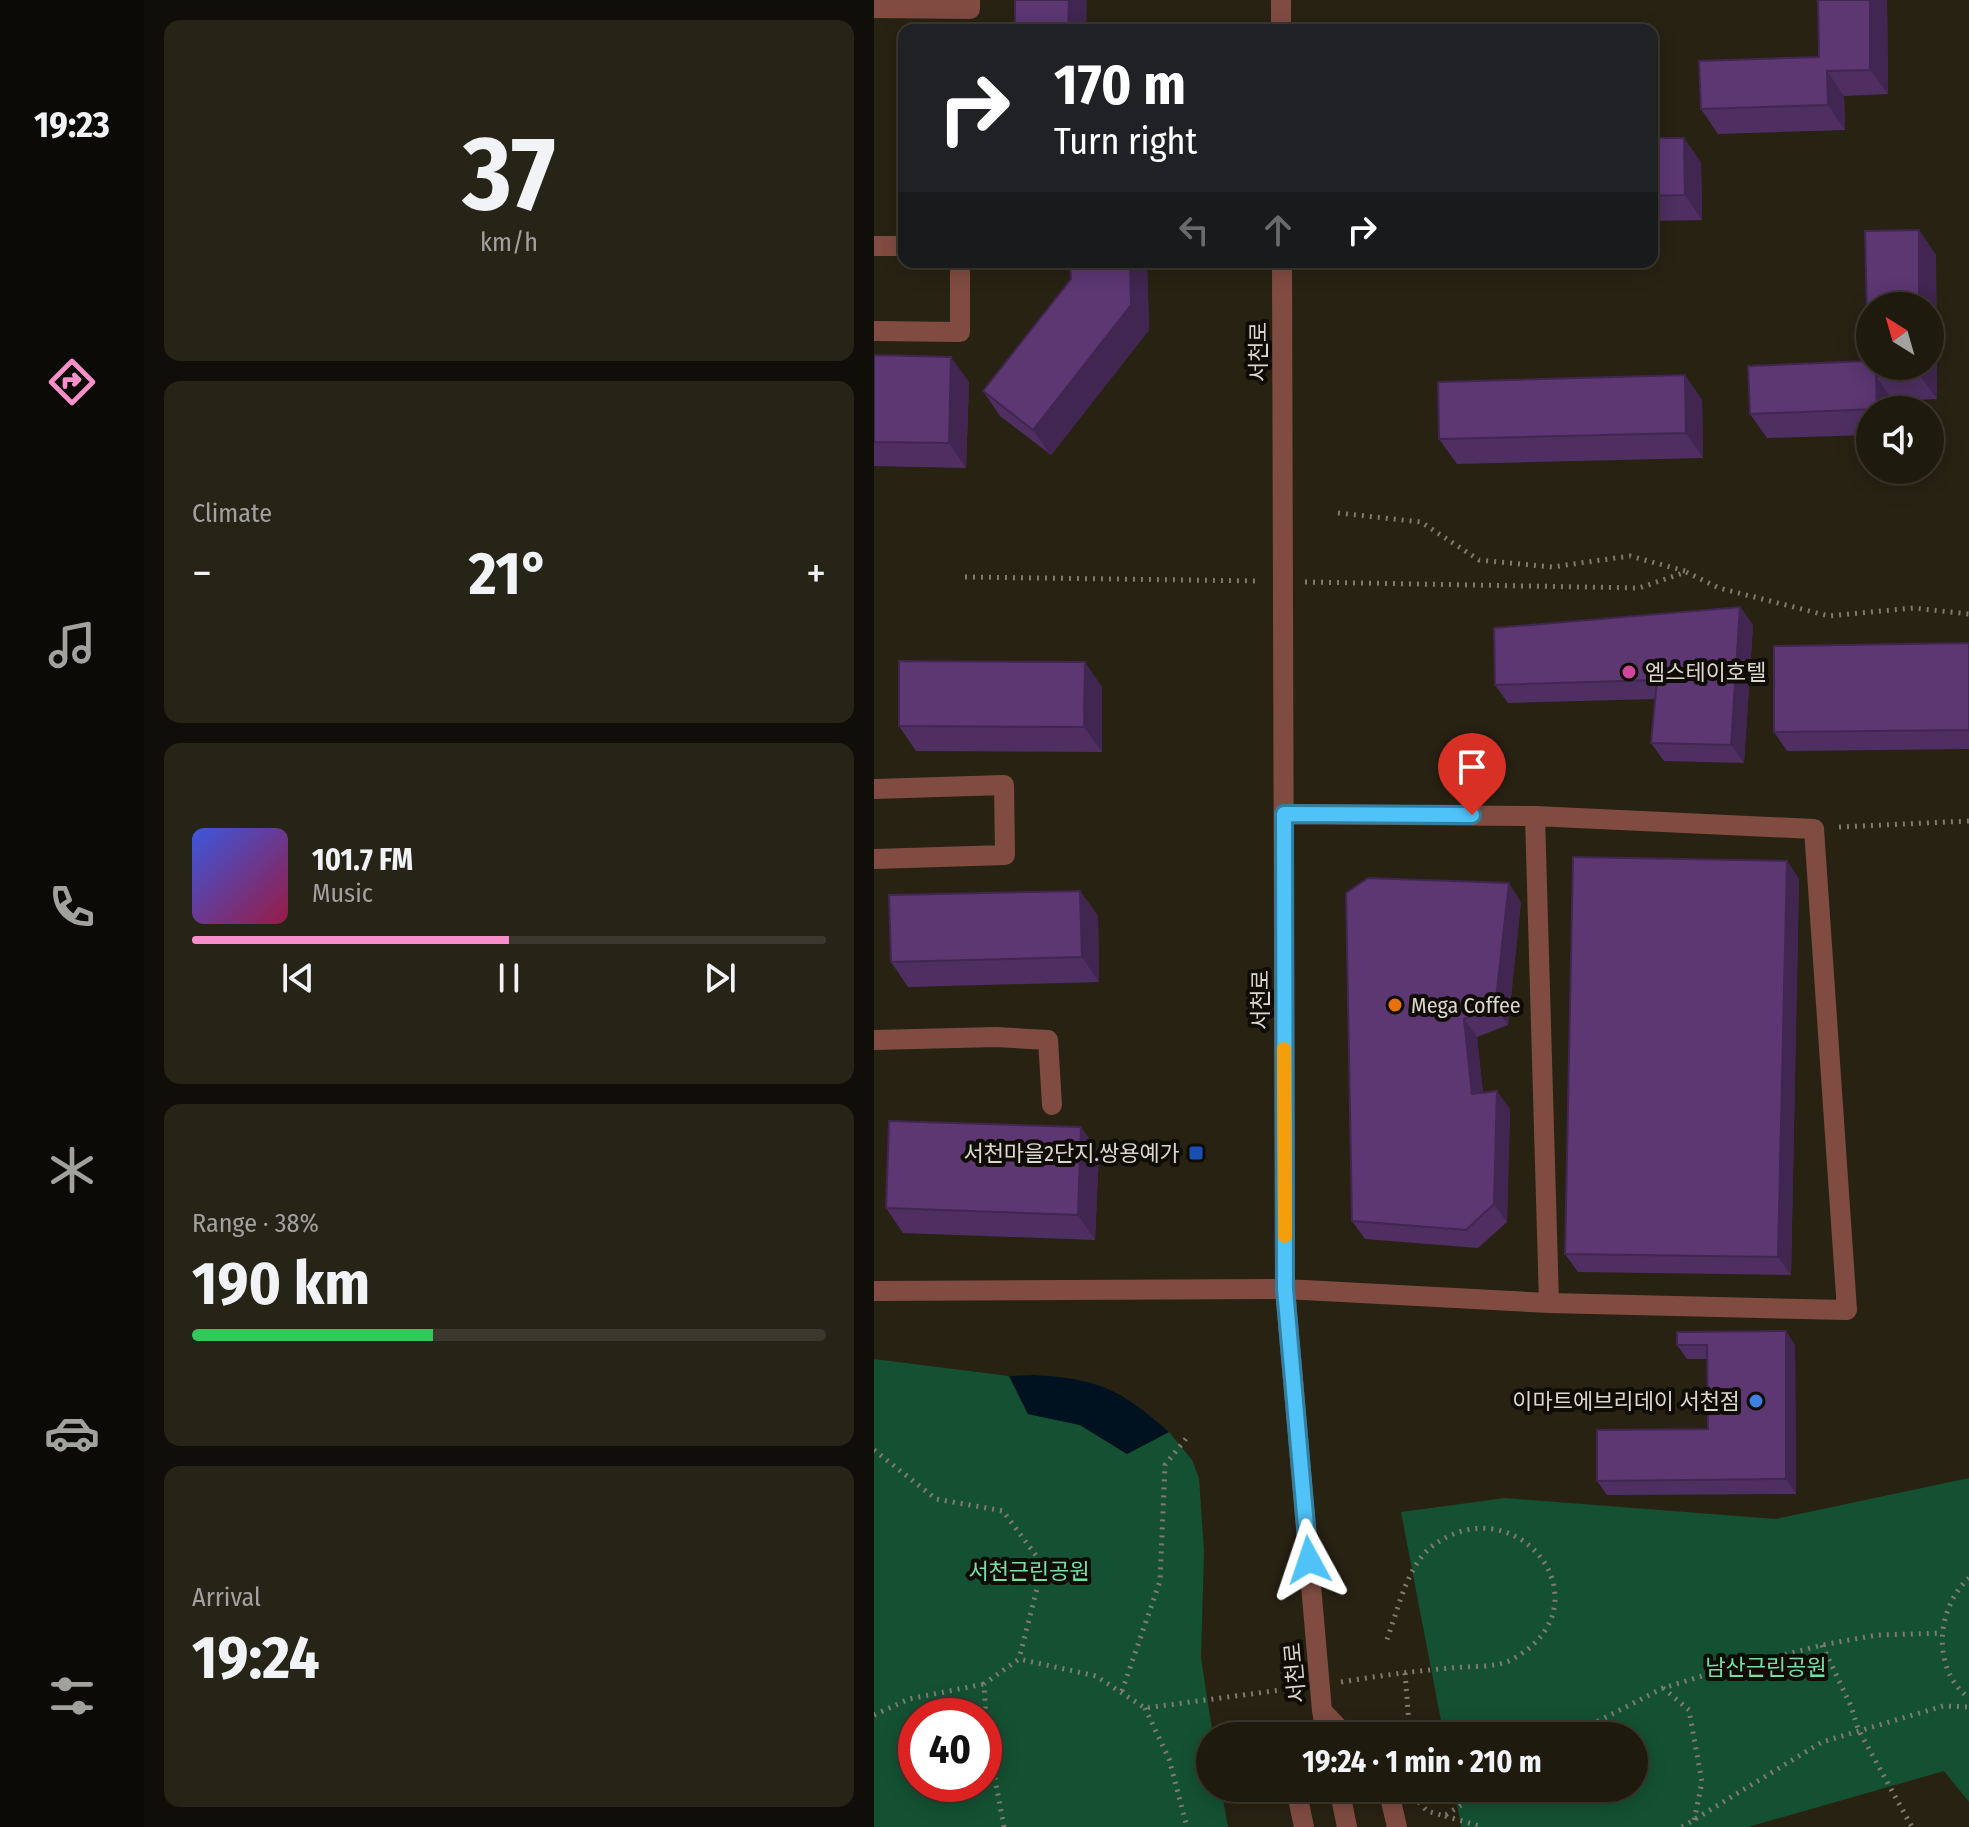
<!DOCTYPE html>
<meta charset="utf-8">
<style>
body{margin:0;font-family:"Fira Sans Condensed","Noto Sans KR",sans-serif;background:#262317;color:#f1f3f6;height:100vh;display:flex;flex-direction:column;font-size:30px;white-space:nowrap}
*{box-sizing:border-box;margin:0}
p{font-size:26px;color:#a1a19e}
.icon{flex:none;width:44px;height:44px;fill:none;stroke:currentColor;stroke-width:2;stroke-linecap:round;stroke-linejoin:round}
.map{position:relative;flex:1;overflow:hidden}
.drawer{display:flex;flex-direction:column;gap:20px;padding:20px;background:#100e08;width:730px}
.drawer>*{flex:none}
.guide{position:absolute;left:24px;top:24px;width:760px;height:244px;border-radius:16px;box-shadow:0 4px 20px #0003,0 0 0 2px #3c382e;background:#202124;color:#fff;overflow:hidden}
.needle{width:52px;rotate:323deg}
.controls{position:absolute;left:982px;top:292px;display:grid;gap:16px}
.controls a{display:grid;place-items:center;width:88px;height:88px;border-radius:50%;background:#1e1a0e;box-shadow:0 4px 20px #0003,0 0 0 2px #3c382e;font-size:40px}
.speed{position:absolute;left:24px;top:1698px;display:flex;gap:16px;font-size:40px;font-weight:700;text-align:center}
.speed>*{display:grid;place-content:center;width:104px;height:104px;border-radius:50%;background:#1e1a0e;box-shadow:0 4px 20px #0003,0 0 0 2px #3c382e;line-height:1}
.speed .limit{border:12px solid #d22;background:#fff;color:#111}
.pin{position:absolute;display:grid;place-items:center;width:68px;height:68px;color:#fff;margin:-82px -34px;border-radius:50% 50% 50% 0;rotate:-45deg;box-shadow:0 0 8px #0007}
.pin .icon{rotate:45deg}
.me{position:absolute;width:88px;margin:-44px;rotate:355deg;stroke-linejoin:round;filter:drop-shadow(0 0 6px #0008)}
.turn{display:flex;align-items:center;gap:28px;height:168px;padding:0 24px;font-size:36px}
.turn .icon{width:104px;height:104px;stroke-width:2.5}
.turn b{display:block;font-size:56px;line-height:68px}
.lanes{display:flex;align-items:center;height:76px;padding:0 24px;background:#0003;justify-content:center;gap:40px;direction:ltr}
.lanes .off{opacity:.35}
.big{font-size:60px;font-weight:700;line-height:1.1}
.drawer .card{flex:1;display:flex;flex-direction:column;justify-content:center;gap:12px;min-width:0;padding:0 28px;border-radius:16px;background:#262317}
.drawer .dial{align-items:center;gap:0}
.dial b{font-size:104px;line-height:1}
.song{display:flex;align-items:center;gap:24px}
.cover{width:96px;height:96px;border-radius:12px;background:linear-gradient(135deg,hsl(230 70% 55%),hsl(340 70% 35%))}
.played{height:8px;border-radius:4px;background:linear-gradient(90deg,#f98fca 50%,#3c382e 50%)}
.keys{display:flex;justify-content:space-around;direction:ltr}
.heat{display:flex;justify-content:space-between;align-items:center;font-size:44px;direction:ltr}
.charge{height:12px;border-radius:6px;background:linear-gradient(90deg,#34c759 38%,#3c382e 0)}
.trip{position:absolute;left:322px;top:1722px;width:452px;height:80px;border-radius:40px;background:#1e1a0e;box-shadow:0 4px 20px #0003,0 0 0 2px #3c382e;font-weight:700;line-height:80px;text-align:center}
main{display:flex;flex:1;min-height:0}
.dock{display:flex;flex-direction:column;width:144px;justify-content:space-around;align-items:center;background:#0c0a06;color:#a1a19e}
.dock .icon{width:56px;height:56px}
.dock .on{color:#f98fca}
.dock b{font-size:36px;color:#f1f3f6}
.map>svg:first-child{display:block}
.green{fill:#145132;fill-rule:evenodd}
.water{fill:#001220}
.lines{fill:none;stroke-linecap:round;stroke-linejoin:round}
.path{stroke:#817b6f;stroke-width:5;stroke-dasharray:2 6;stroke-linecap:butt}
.minor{stroke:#804c42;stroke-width:20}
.wall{fill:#4f2f62}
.shaded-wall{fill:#402650}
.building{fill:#5c3772;stroke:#402650;stroke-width:2}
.route-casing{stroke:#337fa1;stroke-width:20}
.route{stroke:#4fc3f7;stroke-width:14}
.slow{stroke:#f59e0b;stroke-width:14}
.hotel-dot{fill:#d1479c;stroke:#0f0c06;stroke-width:3}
.food-dot{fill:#e8710a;stroke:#0f0c06;stroke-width:3}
.transit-dot{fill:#1a4fb4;stroke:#0f0c06;stroke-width:3}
.shop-dot{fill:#3f7fe0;stroke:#0f0c06;stroke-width:3}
.labels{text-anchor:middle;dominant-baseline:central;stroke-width:8;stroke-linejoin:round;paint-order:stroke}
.street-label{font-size:22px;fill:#dcd7ce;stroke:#0f0c06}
.poi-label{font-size:22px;fill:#dcd7ce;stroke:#0f0c06;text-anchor:start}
.park-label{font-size:22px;fill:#75e0a3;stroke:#0f0c06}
</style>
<main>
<nav class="dock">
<b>19:23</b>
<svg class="icon on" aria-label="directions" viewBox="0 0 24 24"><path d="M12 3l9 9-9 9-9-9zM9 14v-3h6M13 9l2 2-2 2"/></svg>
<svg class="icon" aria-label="music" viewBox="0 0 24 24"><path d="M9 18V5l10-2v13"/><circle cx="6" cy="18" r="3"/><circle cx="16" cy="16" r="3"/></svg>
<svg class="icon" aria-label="phone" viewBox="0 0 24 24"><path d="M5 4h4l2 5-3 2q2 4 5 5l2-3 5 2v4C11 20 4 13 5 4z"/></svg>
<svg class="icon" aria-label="climate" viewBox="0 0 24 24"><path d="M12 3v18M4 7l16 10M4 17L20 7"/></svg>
<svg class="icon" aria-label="car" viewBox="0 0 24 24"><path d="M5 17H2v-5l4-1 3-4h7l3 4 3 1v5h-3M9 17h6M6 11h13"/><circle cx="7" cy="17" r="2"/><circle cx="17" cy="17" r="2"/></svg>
<svg class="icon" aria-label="filters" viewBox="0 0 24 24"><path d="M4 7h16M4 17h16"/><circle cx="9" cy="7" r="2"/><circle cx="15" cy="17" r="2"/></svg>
</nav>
<section class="drawer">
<div class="card dial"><b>37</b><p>km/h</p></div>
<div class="card"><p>Climate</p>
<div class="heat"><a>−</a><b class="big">21°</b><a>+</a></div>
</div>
<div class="card">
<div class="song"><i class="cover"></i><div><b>101.7 FM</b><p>Music</p></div></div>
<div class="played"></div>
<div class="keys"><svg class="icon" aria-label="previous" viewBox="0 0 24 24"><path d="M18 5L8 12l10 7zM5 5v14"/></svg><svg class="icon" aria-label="pause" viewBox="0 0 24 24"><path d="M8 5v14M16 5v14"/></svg><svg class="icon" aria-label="next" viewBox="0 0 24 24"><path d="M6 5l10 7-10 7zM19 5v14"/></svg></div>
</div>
<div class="card"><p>Range · 38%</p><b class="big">190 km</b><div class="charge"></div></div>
<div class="card"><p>Arrival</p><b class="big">19:24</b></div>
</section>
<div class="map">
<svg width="1095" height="1827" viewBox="0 0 1095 1827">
<rect width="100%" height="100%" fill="#282213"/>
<!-- green -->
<path class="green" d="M 0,1359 L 135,1376 L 154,1414 L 206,1425 L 253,1454 L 295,1432 L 318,1460 L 325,1478 L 330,1551 L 327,1658 L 339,1736 L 336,1736 L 336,1788 L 347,1788 L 354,1827 L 0,1827 ZM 42,1716 L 110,1716 L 110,1784 L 42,1784 Z
M 1095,1478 L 1095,1802 L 1070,1771 L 874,1827 L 587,1827 L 580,1788 L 760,1788 L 760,1736 L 570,1736 L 527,1512 L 631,1498 L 902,1519 Z"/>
<!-- water -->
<path class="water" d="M 160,1375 C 225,1379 246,1389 295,1432 L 253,1454 L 206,1425 L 154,1414 L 135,1376 Z"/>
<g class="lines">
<!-- path -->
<path class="path" d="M 464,513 L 547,522 L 605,560 L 678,567 L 756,556 L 811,571
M 91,577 L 385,581
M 431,582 L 765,588 L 812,572 L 845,588 L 955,616 L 1039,608 L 1095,614
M 965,827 L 1095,821
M 0,1450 L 62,1499 L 129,1511 L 169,1565 L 145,1659
M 1095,1578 C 1062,1608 1057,1669 1095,1698
M 948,1645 L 977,1706 L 984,1729 L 1038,1827
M 531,1673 L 536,1736
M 467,1682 C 504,1676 540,1671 577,1668 C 594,1666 622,1668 637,1660 C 740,1605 641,1480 556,1548 C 532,1568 523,1614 512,1642
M 789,1688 L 815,1710 L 828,1782 L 820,1821
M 248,1691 L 286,1581 L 291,1465 L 314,1436
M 271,1708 L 295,1759 L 313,1827
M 0,1715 L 35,1699 L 110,1684
M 695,1736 L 789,1688 L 828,1676 L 948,1645 L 1003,1635 L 1067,1633
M 545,1802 L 553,1811 L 570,1816 L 614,1788
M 571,1816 L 609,1827
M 130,1827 L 113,1736 L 110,1684 L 145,1659 L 222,1676 L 271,1708 L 422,1688
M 808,1827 L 948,1742 L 1069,1706 L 1095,1707"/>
<!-- minor -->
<path class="minor" d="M 407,0 L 407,30
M 0,8 L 96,9 L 96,0
M 0,246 L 30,246
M 408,262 L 411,1289 L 448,1711 L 453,1736
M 0,331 L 86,332 L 86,262
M 0,789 L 130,785 L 131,855 L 0,859
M 410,814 L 661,816
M 0,1040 L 122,1037 L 174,1040 L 178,1105
M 0,1291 L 411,1289 L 675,1303 L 661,816 L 940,829 L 973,1310 L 675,1303
M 448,1711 L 472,1736
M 429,1788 L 425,1803 L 430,1827
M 465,1788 L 473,1827
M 514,1788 L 523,1827"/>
</g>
<!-- wall -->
<path class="wall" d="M 1013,0 L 1014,94 L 970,96 L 971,130 L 844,134 L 827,109 L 945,57 Z
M 778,138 L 827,162 L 828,220 L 778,221 Z
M 1045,230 L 1062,255 L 1063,399 L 1019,401 L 1019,410 L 996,410 L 996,435 L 893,438 L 876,414 L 994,361 Z
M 196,262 L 273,262 L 275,330 L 177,455 L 126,416 L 109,391 L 197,279 Z
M 0,355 L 95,382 L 92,468 L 0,466 Z
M 811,375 L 828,400 L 829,458 L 583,464 L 565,439 Z
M 866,607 L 879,625 L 870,763 L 790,761 L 777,743 L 781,699 L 634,703 L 621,685 Z
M 1095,643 L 1095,749 L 913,751 L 900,732 Z
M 228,687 L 228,752 L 42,751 L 25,726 Z
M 913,861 L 925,879 L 917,1275 L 704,1272 L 691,1254 Z
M 206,891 L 224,916 L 225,982 L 34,987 L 17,962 Z
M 647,902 L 634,1025 L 603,1037 L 609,1093 L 636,1109 L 633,1222 L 604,1248 L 491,1239 L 478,1221 Z
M 225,1152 L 221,1240 L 29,1233 L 12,1208 Z
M 803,1345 L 921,1345 L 922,1494 L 733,1495 L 723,1481 L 834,1429 L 833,1359 L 813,1359 Z"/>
<!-- shaded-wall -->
<path class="shaded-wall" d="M 195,0 L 213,0 L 212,30 L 194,30 Z
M 996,0 L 1013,0 L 1014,94 L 996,70 Z
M 953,71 L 970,96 L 971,130 L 954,105 Z
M 810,138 L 827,162 L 828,220 L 811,195 Z
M 1045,230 L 1062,255 L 1063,399 L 1045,374 L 1045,366 L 1056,366 L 1056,306 L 1045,306 Z
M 256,262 L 273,262 L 275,330 L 177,455 L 159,430 Z
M 77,357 L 95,382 L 92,468 L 75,443 Z
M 811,375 L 828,400 L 829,458 L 812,433 Z
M 1002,376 L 1019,401 L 1019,410 L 1003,409 Z
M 866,607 L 879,625 L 870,763 L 857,745 Z
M 211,662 L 228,687 L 228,752 L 210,727 Z
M 913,861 L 925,879 L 917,1275 L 904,1257 Z
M 635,883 L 647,902 L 634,1025 L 621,1007 Z
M 206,891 L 224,916 L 225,982 L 208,957 Z
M 590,1019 L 603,1037 L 611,1112 L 598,1094 Z
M 623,1091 L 636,1109 L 633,1222 L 620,1204 Z
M 207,1127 L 225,1152 L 221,1240 L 204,1215 Z
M 912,1331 L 921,1345 L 922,1494 L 912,1479 Z"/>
<!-- building -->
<path class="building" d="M 141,0 L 195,0 L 194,30 L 141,30 Z
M 944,0 L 996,0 L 996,70 L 953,71 L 954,105 L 827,109 L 825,61 L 945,57 Z
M 778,138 L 810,138 L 811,195 L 778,196 Z
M 1045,230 L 1045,306 L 996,306 L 996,366 L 1045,366 L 1045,374 L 1002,376 L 1003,409 L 876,414 L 874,366 L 994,361 L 991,231 Z
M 196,262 L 256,262 L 257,305 L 159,430 L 109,391 L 197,279 Z
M 0,355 L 77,357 L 75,443 L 0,442 Z
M 811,375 L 812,433 L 565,439 L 564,382 Z
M 866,607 L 857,745 L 777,743 L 783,680 L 621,685 L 620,628 Z
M 1095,643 L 1095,730 L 900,732 L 900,646 Z
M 25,661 L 211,662 L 210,727 L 25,726 Z
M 699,857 L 913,861 L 904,1257 L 691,1254 Z
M 494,878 L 635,883 L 621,1007 L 590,1019 L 598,1094 L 623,1091 L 620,1204 L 592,1230 L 478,1221 L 472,893 Z
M 206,891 L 208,957 L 17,962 L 15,895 Z
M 15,1121 L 207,1127 L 204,1215 L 12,1208 Z
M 912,1331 L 912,1479 L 723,1481 L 723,1430 L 834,1429 L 833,1345 L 803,1345 L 803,1332 Z"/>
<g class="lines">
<!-- route casing -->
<g class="route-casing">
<path id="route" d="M 435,1560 L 411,1289 L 410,814 L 598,815"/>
</g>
<!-- route -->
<use href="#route" class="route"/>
<!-- slow -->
<path class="slow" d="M 410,1049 L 411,1236"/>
</g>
<!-- markers -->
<circle class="hotel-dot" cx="755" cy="672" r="8"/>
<circle class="food-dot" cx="521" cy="1005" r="8"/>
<rect class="transit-dot" x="314" y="1145" width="16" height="16" rx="4"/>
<circle class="shop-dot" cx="882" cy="1401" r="8"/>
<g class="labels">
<!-- street labels -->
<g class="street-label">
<text transform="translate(384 352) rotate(-90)">서천로</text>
<text transform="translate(386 1000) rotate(-90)">서천로</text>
<text transform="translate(421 1673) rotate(-95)">서천로</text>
</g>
<!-- poi labels -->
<g class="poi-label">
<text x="771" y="672">엠스테이호텔</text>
<text x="537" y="1005">Mega Coffee</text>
<text x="306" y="1153" text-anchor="end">서천마을2단지.쌍용예가</text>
<text x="866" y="1401" text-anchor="end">이마트에브리데이 서천점</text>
</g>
<!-- park labels -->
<g class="park-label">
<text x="155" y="1571">서천근린공원</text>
<text x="892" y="1667">남산근린공원</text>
</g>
</g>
</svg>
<div class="controls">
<a><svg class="needle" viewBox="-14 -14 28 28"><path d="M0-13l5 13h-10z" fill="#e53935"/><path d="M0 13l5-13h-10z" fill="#a1a19e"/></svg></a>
<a><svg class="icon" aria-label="sound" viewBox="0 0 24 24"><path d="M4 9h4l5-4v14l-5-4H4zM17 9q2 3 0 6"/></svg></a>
</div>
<div class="speed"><div class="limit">40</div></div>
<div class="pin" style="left:598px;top:815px;background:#d93025"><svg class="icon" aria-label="arrive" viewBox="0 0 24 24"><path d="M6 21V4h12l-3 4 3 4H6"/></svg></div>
<svg class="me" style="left:435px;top:1560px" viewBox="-20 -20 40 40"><path d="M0-17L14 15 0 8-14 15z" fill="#4fc3f7" stroke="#fff" stroke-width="4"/></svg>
<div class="trip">19:24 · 1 min · 210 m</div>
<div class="guide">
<div class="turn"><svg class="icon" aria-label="right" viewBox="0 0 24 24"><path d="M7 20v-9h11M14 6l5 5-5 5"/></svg><div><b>170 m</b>Turn right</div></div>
<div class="lanes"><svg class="icon off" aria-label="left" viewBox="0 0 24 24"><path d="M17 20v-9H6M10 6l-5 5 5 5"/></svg><svg class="icon off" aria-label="ahead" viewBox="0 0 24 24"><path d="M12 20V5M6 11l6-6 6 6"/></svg><svg class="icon" aria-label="right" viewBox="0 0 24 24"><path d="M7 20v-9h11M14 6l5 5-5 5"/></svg></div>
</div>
</div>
</main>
